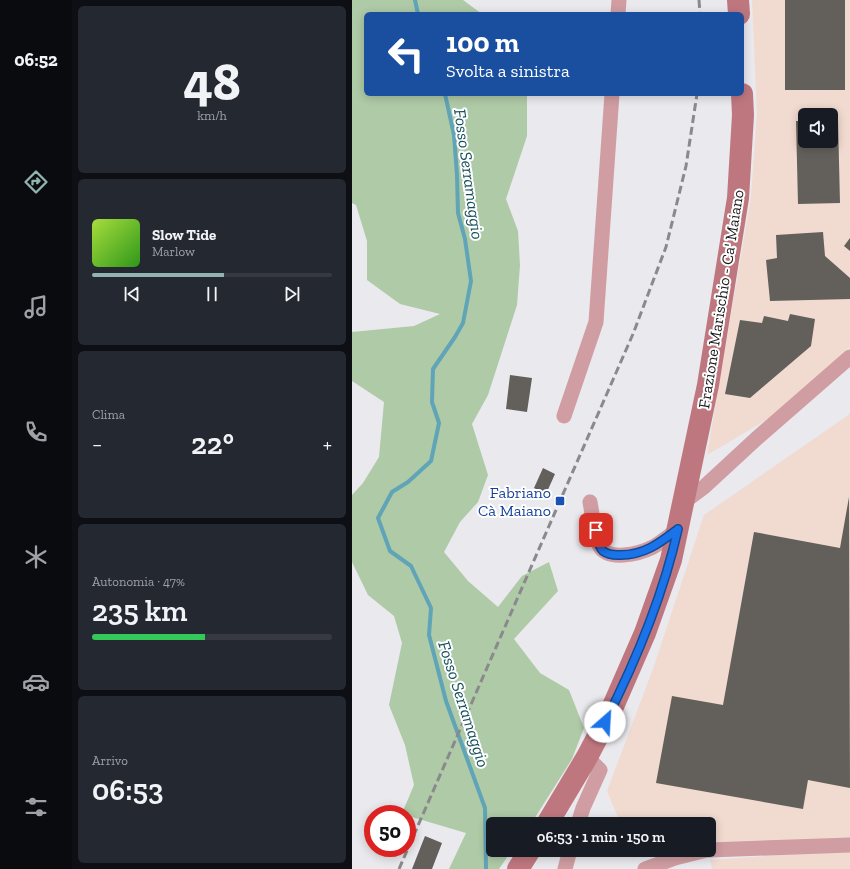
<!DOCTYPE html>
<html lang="it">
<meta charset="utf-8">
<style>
body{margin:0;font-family:"Zilla Slab",serif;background:#242831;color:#f1f3f6;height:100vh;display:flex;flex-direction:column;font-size:15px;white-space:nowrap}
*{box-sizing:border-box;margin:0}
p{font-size:13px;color:#9ea1a6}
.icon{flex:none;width:22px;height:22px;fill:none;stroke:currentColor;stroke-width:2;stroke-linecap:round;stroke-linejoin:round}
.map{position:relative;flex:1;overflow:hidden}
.details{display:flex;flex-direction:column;gap:6px;padding:6px;background:#0d0f14;width:280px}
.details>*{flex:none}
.banner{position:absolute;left:12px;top:12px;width:380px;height:84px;border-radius:6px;box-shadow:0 2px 10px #0003;background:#1a4fa0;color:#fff;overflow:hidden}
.buttons{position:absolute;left:446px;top:108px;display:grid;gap:8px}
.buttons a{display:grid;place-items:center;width:40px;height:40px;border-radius:6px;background:#171b24;box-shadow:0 2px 10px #0003;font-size:20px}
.speed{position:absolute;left:12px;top:805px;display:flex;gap:8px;font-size:20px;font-weight:700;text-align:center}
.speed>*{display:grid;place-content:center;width:52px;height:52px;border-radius:50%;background:#171b24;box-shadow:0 2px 10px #0003;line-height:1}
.speed .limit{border:6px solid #d22;background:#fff;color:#111}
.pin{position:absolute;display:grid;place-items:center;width:34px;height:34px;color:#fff;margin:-17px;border-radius:8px;box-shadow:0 2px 6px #0006}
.me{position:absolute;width:44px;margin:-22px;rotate:26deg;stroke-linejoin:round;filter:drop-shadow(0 0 3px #0008)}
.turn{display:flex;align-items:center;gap:14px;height:84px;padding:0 16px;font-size:18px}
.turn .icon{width:52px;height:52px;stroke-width:2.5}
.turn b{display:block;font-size:28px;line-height:34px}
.big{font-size:30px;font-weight:600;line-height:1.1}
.details .widget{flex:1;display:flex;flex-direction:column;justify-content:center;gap:6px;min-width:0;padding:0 14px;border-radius:6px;background:#242831}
.details .dial{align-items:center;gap:0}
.dial b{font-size:52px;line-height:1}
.song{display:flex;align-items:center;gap:12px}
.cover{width:48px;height:48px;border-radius:6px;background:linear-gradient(135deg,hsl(80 70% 55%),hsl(110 70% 35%))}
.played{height:4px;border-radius:2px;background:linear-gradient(90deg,#91b4b1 55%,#363941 55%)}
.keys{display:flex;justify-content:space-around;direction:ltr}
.heat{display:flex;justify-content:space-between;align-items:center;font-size:22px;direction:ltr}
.charge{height:6px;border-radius:3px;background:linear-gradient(90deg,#34c759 47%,#363941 0)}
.trip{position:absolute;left:134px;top:817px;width:230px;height:40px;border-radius:6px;background:#171b24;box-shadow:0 2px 10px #0003;font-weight:600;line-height:40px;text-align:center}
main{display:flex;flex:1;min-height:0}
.dock{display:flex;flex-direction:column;width:72px;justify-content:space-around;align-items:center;background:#090b0e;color:#9ea1a6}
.dock .icon{width:28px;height:28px}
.dock .active{color:#91b4b1}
.dock b{font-size:18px;color:#f1f3f6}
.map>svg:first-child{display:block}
.industrial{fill:#f1dacf;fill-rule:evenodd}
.green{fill:#afcaa7}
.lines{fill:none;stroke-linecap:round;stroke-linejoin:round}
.stream{stroke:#60a4b7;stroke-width:4}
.building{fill:#63605c}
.street{stroke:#cf9da2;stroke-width:15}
.secondary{stroke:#bf777f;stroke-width:22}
.rail{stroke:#8a8a8d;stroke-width:3;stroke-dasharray:8 4;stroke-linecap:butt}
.route-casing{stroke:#114b97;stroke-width:10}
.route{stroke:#1a73e8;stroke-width:7}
.transit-dot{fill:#1a4fb4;stroke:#fff;stroke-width:1.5}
.labels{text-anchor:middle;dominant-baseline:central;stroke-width:4;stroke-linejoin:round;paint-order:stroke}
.street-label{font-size:16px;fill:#1a1a1c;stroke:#fff}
.transit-label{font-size:16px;fill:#164399;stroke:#fff;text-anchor:end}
.water-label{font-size:17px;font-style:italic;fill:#144e5c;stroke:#fff}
</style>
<main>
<nav class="dock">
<b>06:52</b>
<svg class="icon active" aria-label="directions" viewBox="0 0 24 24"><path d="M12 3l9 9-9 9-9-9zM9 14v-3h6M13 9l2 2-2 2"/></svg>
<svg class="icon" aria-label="music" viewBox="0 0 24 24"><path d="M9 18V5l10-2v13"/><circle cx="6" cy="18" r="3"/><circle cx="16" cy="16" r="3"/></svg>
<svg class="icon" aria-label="phone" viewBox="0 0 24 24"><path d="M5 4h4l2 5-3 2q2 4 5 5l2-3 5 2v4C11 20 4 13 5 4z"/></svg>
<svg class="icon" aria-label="climate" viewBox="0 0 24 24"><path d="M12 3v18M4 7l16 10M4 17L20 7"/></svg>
<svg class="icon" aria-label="car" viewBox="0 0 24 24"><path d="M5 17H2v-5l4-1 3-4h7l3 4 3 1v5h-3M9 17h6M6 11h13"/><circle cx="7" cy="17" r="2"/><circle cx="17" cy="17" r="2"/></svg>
<svg class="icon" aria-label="filters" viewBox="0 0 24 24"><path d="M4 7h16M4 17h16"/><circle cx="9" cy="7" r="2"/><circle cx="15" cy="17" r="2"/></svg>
</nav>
<section class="details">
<div class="widget dial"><b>48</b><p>km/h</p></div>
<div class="widget">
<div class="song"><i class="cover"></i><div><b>Slow Tide</b><p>Marlow</p></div></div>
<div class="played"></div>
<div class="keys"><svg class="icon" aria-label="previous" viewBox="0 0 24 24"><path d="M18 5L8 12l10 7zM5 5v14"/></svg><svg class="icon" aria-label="pause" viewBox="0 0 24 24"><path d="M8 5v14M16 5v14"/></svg><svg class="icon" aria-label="next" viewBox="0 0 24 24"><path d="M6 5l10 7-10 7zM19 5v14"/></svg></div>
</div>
<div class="widget"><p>Clima</p>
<div class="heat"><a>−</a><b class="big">22°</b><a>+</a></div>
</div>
<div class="widget"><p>Autonomia · 47%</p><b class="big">235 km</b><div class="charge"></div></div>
<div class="widget"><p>Arrivo</p><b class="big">06:53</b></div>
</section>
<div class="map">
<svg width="498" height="869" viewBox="0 0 498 869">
<rect width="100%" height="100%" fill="#e9e9ee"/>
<!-- industrial -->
<path class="industrial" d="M 400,0 L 498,0 L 498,347 L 421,416 L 355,455 L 399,197 L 405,114 ZM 453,115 L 479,115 L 479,141 L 453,141 Z
M 498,413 L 498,839 L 357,843 L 357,824 L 269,824 L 255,791 L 301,669 L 352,515 L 495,416 Z
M 498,850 L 498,869 L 360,869 L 358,860 Z"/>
<!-- green -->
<path class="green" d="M 0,0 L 111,0 L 130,14 L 14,14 L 14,94 L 175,94 L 175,136 L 154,199 L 166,231 L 168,265 L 165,305 L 136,395 L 120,424 L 136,475 L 126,502 L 108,522 L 92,552 L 116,581 L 146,607 L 170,576 L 197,562 L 206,591 L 162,639 L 188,673 L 217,690 L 232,728 L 220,759 L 179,824 L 141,824 L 141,850 L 160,850 L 147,869 L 97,869 L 114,833 L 60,817 L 51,811 L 62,785 L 53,745 L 37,705 L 50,643 L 42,616 L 16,595 L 0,562 L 0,495 L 11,483 L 27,457 L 32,402 L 0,381 L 0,332 L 62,326 L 88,314 L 48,304 L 15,280 L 15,241 L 4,205 L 0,203 Z"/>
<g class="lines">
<!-- stream -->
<path class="stream" d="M 63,0 L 66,14
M 93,94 L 102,135 L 105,175 L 106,213 L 113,239 L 119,281 L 111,323 L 103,337 L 81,369 L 80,402 L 87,423 L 79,461 L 56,482 L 40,492 L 26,518 L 38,551 L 59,566 L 79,608 L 77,635 L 94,701 L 133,808 L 134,869"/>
</g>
<!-- building -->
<path class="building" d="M 433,0 L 493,0 L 493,90 L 433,90 Z
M 479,120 L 486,120 L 488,203 L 446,204 L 444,121 L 453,121 L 453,141 L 479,141 Z
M 471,232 L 473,256 L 498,278 L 498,299 L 418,301 L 414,260 L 425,258 L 424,235 Z
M 498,238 L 498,251 L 492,246 Z
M 438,314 L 463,319 L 459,346 L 398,398 L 373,394 L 388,320 L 410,323 L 412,316 L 436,321 Z
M 158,375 L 180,378 L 175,412 L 154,409 Z
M 191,468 L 203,474 L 194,494 L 182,488 Z
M 497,497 L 498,788 L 456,780 L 451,809 L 304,783 L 320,696 L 371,705 L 402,532 L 488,548 Z
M 73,836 L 90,843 L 80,869 L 60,869 Z"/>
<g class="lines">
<!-- street -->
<path class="street" d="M 266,14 L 267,0
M 212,416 L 244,322 L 260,94
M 238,502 C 240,513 243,535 247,545 C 255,562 287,554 301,547 C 310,542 318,535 326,529
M 332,502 L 352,487 L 404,439 L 498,357
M 226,824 L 231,808 L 248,770 L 235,757
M 357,850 L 498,845
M 213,869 L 218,850
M 293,869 L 323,858 L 355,850"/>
<!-- secondary -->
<path class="secondary" d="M 386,0 L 387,14
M 195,824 L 235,757 L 259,711 L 293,633 L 319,560 L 356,385 L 386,198 L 391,115 L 390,94
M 166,869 L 178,850"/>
<!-- rail -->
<path class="rail" d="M 347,0 L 348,14
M 47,869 L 281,334 L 314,247 L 334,166 L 345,94"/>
</g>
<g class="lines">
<!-- route casing -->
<g class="route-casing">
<path id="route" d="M 244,530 C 245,537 246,546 251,551 C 255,554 262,555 266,555 C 291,556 308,543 326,529 C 311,596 284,661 253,722"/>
</g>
<!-- route -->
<use href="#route" class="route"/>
</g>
<!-- markers -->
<rect class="transit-dot" x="203" y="496" width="10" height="10" rx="2"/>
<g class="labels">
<!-- street labels -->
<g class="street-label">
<text transform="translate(369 299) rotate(-81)">Frazione Marischio - Ca' Maiano</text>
</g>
<!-- transit labels -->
<g class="transit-label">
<text x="199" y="492">Fabriano<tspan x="199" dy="18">Cà Maiano</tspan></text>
</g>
<!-- water labels -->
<g class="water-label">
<text transform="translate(117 174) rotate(82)">Fosso Serramaggio</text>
<text transform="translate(112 704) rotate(72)">Fosso Serramaggio</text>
</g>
</g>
</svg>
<div class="buttons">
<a><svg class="icon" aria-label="sound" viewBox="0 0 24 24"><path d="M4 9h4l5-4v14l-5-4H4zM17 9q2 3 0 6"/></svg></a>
</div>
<div class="speed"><div class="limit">50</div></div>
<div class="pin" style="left:244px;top:530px;background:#d93025"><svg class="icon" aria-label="arrive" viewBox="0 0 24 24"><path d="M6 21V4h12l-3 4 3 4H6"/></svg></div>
<svg class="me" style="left:253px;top:722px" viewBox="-20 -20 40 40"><circle r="19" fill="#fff"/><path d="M0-13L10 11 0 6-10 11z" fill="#1a73e8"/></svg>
<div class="trip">06:53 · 1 min · 150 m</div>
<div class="banner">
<div class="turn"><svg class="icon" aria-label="left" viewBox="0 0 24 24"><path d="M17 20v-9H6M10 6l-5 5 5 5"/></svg><div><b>100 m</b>Svolta a sinistra</div></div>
</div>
</div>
</main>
